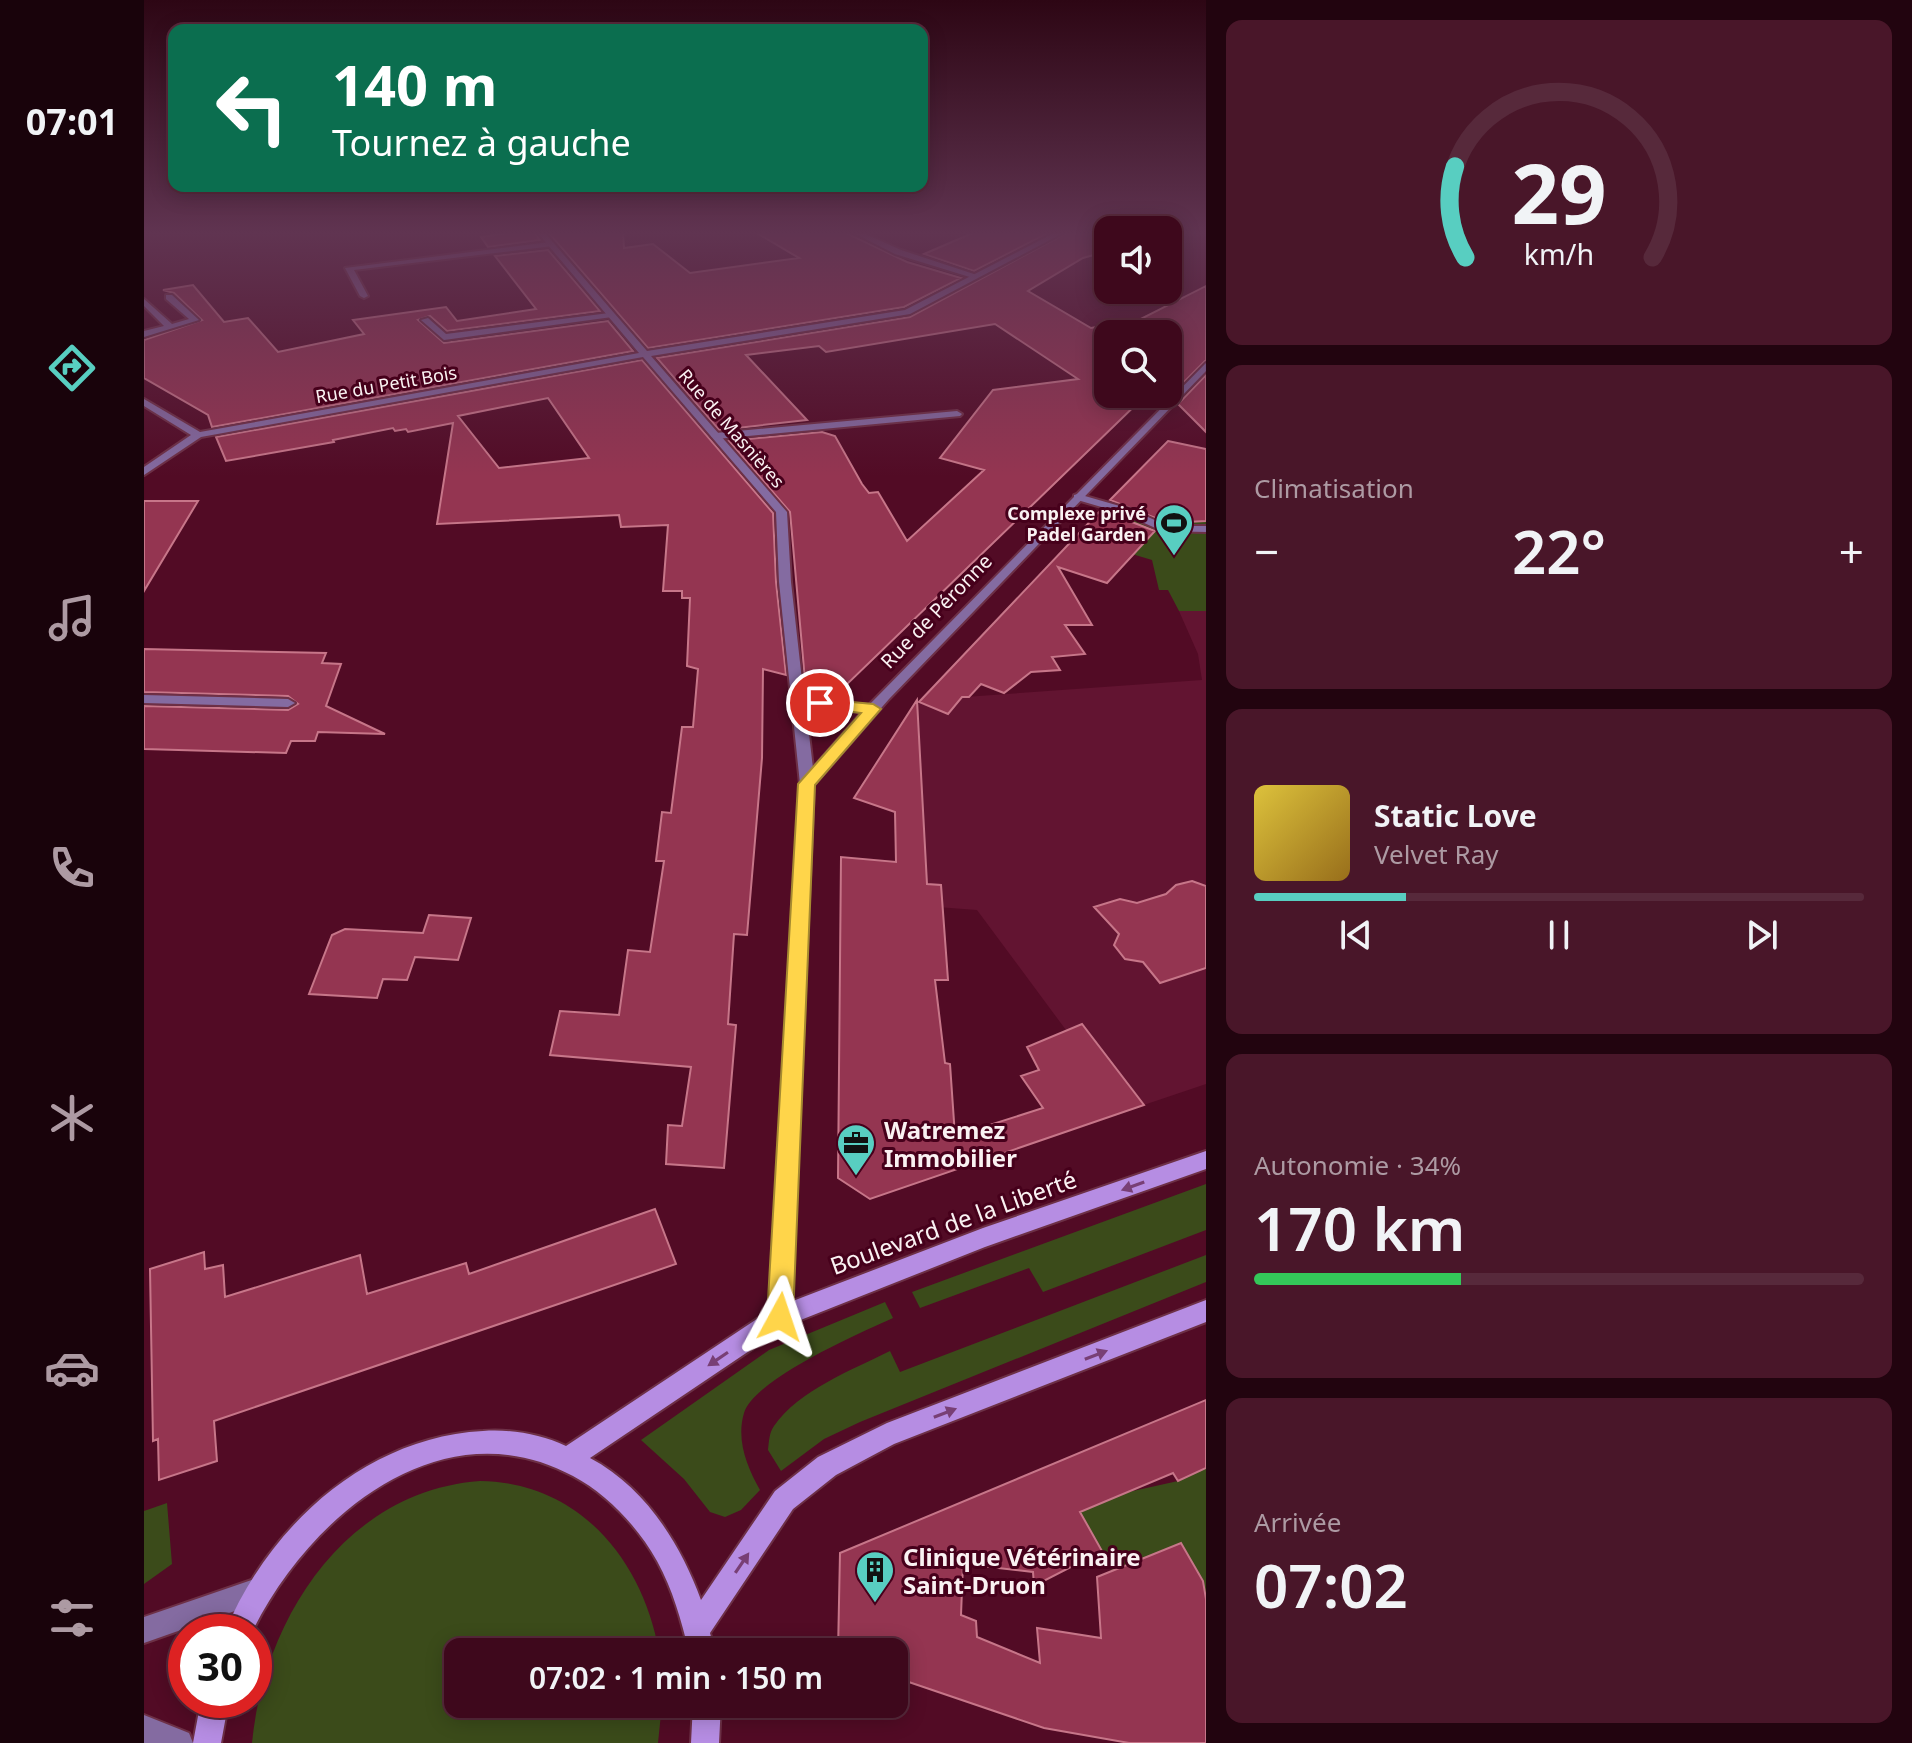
<!DOCTYPE html>
<html lang="fr">
<meta charset="utf-8">
<style>
body{margin:0;font-family:"Noto Sans",sans-serif;background:#491629;color:#f1f3f6;height:100vh;display:flex;flex-direction:column;font-size:30px;white-space:nowrap}
*{box-sizing:border-box;margin:0}
p{font-size:26px;color:#ad9aa3}
.icon{flex:none;width:44px;height:44px;fill:none;stroke:currentColor;stroke-width:2;stroke-linecap:round;stroke-linejoin:round}
.map{position:relative;flex:1;overflow:hidden}
.drawer{display:flex;flex-direction:column;gap:20px;padding:20px;background:#22040f;width:706px}
.drawer>*{flex:none}
.hud{position:absolute;left:24px;top:24px;width:760px;height:168px;border-radius:16px;box-shadow:0 4px 20px #0003,0 0 0 2px #57293b;background:#0b6e4f;color:#fff;overflow:hidden}
.controls{position:absolute;left:950px;top:216px;display:grid;gap:16px}
.controls a{display:grid;place-items:center;width:88px;height:88px;border-radius:16px;background:#3e081c;box-shadow:0 4px 20px #0003,0 0 0 2px #57293b;font-size:40px}
.speed{position:absolute;left:24px;top:1614px;display:flex;gap:16px;font-size:40px;font-weight:700;text-align:center}
.speed>*{display:grid;place-content:center;width:104px;height:104px;border-radius:50%;background:#3e081c;box-shadow:0 4px 20px #0003,0 0 0 2px #57293b;line-height:1}
.speed .limit{border:12px solid #d22;background:#fff;color:#111}
.pin{position:absolute;display:grid;place-items:center;width:68px;height:68px;color:#fff;margin:-34px;border:4px solid #fff;border-radius:50%;box-shadow:0 2px 8px #0007}
.me{position:absolute;width:88px;margin:-44px;rotate:5deg;stroke-linejoin:round;filter:drop-shadow(0 0 6px #0008)}
.turn{display:flex;align-items:center;gap:28px;height:168px;padding:0 32px;font-size:36px}
.turn .icon{width:104px;height:104px;stroke-width:2.5}
.turn b{display:block;font-size:56px;line-height:68px}
.big{font-size:60px;font-weight:600;line-height:1.1}
.drawer .widget{flex:1;display:flex;flex-direction:column;justify-content:center;gap:12px;min-width:0;padding:0 28px;border-radius:16px;background:#491629}
.drawer .dial{align-items:center;gap:0}
.dial svg{height:208px;overflow:visible;fill:none;stroke:#57293b;stroke-width:7;stroke-linecap:round;text-anchor:middle}
.dial text{fill:#f1f3f6;stroke:none}
.song{display:flex;align-items:center;gap:24px}
.cover{width:96px;height:96px;border-radius:12px;background:linear-gradient(135deg,hsl(50 70% 55%),hsl(40 70% 35%))}
.played{height:8px;border-radius:4px;background:linear-gradient(90deg,#58cec1 25%,#57293b 25%)}
.keys{display:flex;justify-content:space-around;direction:ltr}
.heat{display:flex;justify-content:space-between;align-items:center;font-size:44px;direction:ltr}
.charge{height:12px;border-radius:6px;background:linear-gradient(90deg,#34c759 34%,#57293b 0)}
.trip{position:absolute;left:300px;top:1638px;width:464px;height:80px;border-radius:16px;background:#3e081c;box-shadow:0 4px 20px #0003,0 0 0 2px #57293b;font-weight:600;line-height:80px;text-align:center}
main{display:flex;flex:1;min-height:0}
.tabs{display:flex;flex-direction:column;width:144px;justify-content:space-around;align-items:center;background:#19030b;color:#ad9aa3}
.tabs .icon{width:56px;height:56px}
.tabs .current{color:#58cec1}
.tabs b{font-size:36px;color:#f1f3f6}
.map>svg:first-child{display:block}
.built{fill:#621431}
.green{fill:#3b4b1a}
.building{fill:#943551;stroke:#c77689;stroke-width:2;fill-rule:evenodd}
.lines{fill:none;stroke-linecap:round;stroke-linejoin:round}
.service-casing{stroke:#6d3046;stroke-width:4}
.minor-casing{stroke:#6d3046;stroke-width:4}
.tertiary-casing{stroke:#6d3046;stroke-width:4}
.secondary-casing{stroke:#6d3046;stroke-width:4}
.service{fill:#846ba1;fill-rule:evenodd}
.minor{fill:#846ba1;fill-rule:evenodd}
.tertiary{fill:#846ba1;fill-rule:evenodd}
.secondary{fill:#b68de3;fill-rule:evenodd}
.oneway{fill:#783f75}
.route{fill:#ffd54a;stroke:#a68a30;stroke-width:2}
.labels{text-anchor:middle;dominant-baseline:central;stroke-width:6;stroke-linejoin:round;paint-order:stroke}
.far-street-label{font-size:18px;fill:#faf1f2;stroke:#46001b}
.far-poi-label{font-size:18px;font-weight:bold;fill:#faf1f2;stroke:#46001b;text-anchor:end}
.street-label{font-size:20px;fill:#faf1f2;stroke:#46001b}
.near-poi-label{font-size:24px;font-weight:bold;fill:#faf1f2;stroke:#46001b;text-anchor:start}
.near-street-label{font-size:24px;fill:#faf1f2;stroke:#46001b}
</style>
<main>
<nav class="tabs">
<b>07:01</b>
<svg class="icon current" aria-label="directions" viewBox="0 0 24 24"><path d="M12 3l9 9-9 9-9-9zM9 14v-3h6M13 9l2 2-2 2"/></svg>
<svg class="icon" aria-label="music" viewBox="0 0 24 24"><path d="M9 18V5l10-2v13"/><circle cx="6" cy="18" r="3"/><circle cx="16" cy="16" r="3"/></svg>
<svg class="icon" aria-label="phone" viewBox="0 0 24 24"><path d="M5 4h4l2 5-3 2q2 4 5 5l2-3 5 2v4C11 20 4 13 5 4z"/></svg>
<svg class="icon" aria-label="climate" viewBox="0 0 24 24"><path d="M12 3v18M4 7l16 10M4 17L20 7"/></svg>
<svg class="icon" aria-label="car" viewBox="0 0 24 24"><path d="M5 17H2v-5l4-1 3-4h7l3 4 3 1v5h-3M9 17h6M6 11h13"/><circle cx="7" cy="17" r="2"/><circle cx="17" cy="17" r="2"/></svg>
<svg class="icon" aria-label="filters" viewBox="0 0 24 24"><path d="M4 7h16M4 17h16"/><circle cx="9" cy="7" r="2"/><circle cx="15" cy="17" r="2"/></svg>
</nav>
<div class="map">
<svg width="1062" height="1743" viewBox="0 0 1062 1743">
<rect width="100%" height="100%" fill="#520b25"/>
<!-- built -->
<path class="built" d="M 1035,611 L 1062,611 L 1062,1084 L 982,1111 L 833,910 L 780,906 L 782,880 L 775,724 L 760,719 L 778,700 L 1058,680 L 1054,654 Z"/>
<!-- green -->
<path class="green" d="M 963,503 L 998,513 L 1062,511 L 1062,611 L 1035,611 L 1024,590 L 1015,590 L 1008,560 L 931,537 Z
M 1062,1184 L 1062,1230 L 899,1292 L 885,1268 L 776,1308 L 768,1292 Z
M 1062,1255 L 1062,1282 L 716,1422 L 680,1439 L 637,1471 L 624,1450 C 625,1442 625,1433 630,1426 C 655,1390 708,1370 746,1351 L 756,1372 Z
M 741,1302 L 749,1318 C 716,1333 610,1379 600,1413 C 592,1440 603,1467 616,1490 L 597,1510 L 581,1517 L 566,1512 L 540,1479 L 497,1440 L 625,1350 Z
M 1062,1468 L 1062,1599 L 1059,1581 L 1037,1543 L 1014,1552 L 976,1585 L 936,1512 L 980,1493 L 1034,1481 Z
M 336,1481 C 435,1482 499,1560 515,1652 L 314,1652 L 314,1704 L 518,1704 L 514,1743 L 108,1743 C 120,1619 201,1491 336,1481 Z
M 23,1503 L 28,1564 L 0,1584 L 0,1511 Z"/>
<!-- building -->
<path class="building" d="M 371,232 L 390,232 L 396,240 L 344,247 L 337,237 Z
M 404,232 L 479,232 L 480,248 L 509,244 L 546,273 L 655,258 L 611,232 L 700,232 L 763,262 L 817,278 L 760,307 L 504,348 Z
M 831,232 L 906,232 L 830,271 L 780,254 Z
M 924,232 L 964,232 L 964,251 L 939,258 L 884,291 L 947,328 L 964,325 L 964,394 L 1003,394 L 697,690 L 661,680 L 646,512 L 585,441 L 678,432 L 691,436 L 718,484 L 725,493 L 734,492 L 763,541 L 840,470 L 796,458 L 849,390 L 934,379 L 851,324 L 682,352 L 675,346 L 602,355 L 663,420 L 575,430 L 513,358 L 766,317 Z
M 404,250 L 456,311 L 303,331 L 286,316 L 274,320 L 300,343 L 464,321 L 489,351 L 68,427 L 64,415 L 0,378 L 0,340 L 58,320 L 30,293 L 19,290 L 49,285 L 80,322 L 104,318 L 134,352 L 220,334 L 209,320 L 302,307 L 313,321 L 392,309 L 351,256 Z
M 1062,286 L 1062,360 L 1026,396 L 1024,332 L 967,334 Z
M 498,360 L 629,513 L 632,582 L 642,675 L 619,669 L 618,758 L 603,935 L 590,934 L 584,1024 L 592,1025 L 580,1168 L 522,1164 L 524,1125 L 538,1126 L 547,1067 L 406,1055 L 416,1011 L 475,1015 L 484,950 L 506,952 L 520,861 L 512,861 L 518,812 L 527,813 L 538,727 L 549,727 L 554,669 L 543,666 L 546,598 L 538,598 L 538,591 L 519,591 L 524,525 L 477,527 L 475,515 L 293,524 L 309,423 L 264,432 L 262,429 L 251,431 L 249,428 L 189,440 L 190,442 L 82,461 L 72,437 ZM 404,398 L 445,458 L 355,468 L 314,416 Z
M 1062,375 L 1062,432 L 1034,404 Z
M 1024,441 L 1062,449 L 1062,521 L 1024,523 L 966,500 Z
M 0,501 L 54,501 L 0,591 Z
M 957,510 L 1011,531 L 963,583 L 914,567 L 948,625 L 921,625 L 941,654 L 908,657 L 916,670 L 887,672 L 860,693 L 837,684 L 825,697 L 818,697 L 804,714 L 775,702 Z
M 0,649 L 182,653 L 178,663 L 197,664 L 182,706 L 241,734 L 174,732 L 171,741 L 147,741 L 142,753 L 0,749 L 0,706 L 144,710 L 154,704 L 144,696 L 0,692 Z
M 773,700 L 783,884 L 797,885 L 804,980 L 791,980 L 801,1063 L 806,1064 L 811,1136 L 899,1108 L 877,1076 L 895,1070 L 883,1047 L 938,1024 L 1000,1105 L 726,1199 L 694,1178 L 697,857 L 752,862 L 751,812 L 710,798 Z
M 1048,881 L 1062,886 L 1062,968 L 1016,983 L 999,962 L 981,959 L 970,945 L 975,934 L 950,907 L 976,899 L 993,903 L 1022,894 L 1032,885 Z
M 285,915 L 327,918 L 314,960 L 271,957 L 263,980 L 239,979 L 233,998 L 165,994 L 188,935 L 201,929 L 279,933 Z
M 511,1209 L 532,1264 L 70,1421 L 73,1461 L 15,1480 L 14,1439 L 9,1441 L 6,1269 L 60,1252 L 61,1269 L 79,1265 L 81,1297 L 216,1255 L 223,1294 L 322,1263 L 325,1274 Z
M 1062,1400 L 1062,1468 L 1034,1481 L 1029,1473 L 936,1512 L 958,1551 L 890,1586 L 889,1572 L 819,1564 L 817,1615 L 832,1621 L 833,1637 L 896,1663 L 893,1628 L 957,1638 L 953,1577 L 1037,1543 L 1059,1581 L 1062,1599 L 1062,1743 L 985,1743 L 900,1728 L 750,1677 L 750,1652 L 694,1652 L 696,1553 Z"/>
<g class="lines">
<!-- service casing -->
<g class="service-casing">
<path id="service" d="M 708,232 L 717,232 L 757,250 L 836,276 L 829,278 L 751,254 Z
M 406,242 L 409,246 L 210,270 L 224,296 L 220,298 L 216,296 L 201,268 Z
M 22,295 L 28,295 L 55,320 L 0,337 L 0,331 L 20,326 L 0,306 L 0,299 L 28,324 L 45,319 L 22,299 Z
M 465,313 L 469,315 L 468,317 L 300,340 L 277,320 L 284,318 L 302,334 Z
M 813,411 L 818,414 L 816,416 L 572,439 L 567,436 L 572,433 Z
M 934,494 L 986,509 L 1024,526 L 1062,526 L 1062,532 L 1018,531 L 978,513 L 930,499 L 930,495 Z"/>
</g>
<!-- minor casing -->
<g class="minor-casing">
<path id="minor" d="M 393,232 L 400,232 L 503,351 L 761,310 L 912,232 L 921,232 L 766,314 L 507,356 L 643,512 L 647,582 L 659,689 L 689,702 L 725,705 L 1062,363 L 1062,371 L 745,699 L 670,785 L 647,1317 L 644,1325 L 636,1328 L 628,1325 L 625,1317 L 656,784 L 635,582 L 632,512 L 499,357 L 57,437 L 0,475 L 0,467 L 47,435 L 0,406 L 0,399 L 56,432 L 495,353 ZM 661,700 L 687,710 L 718,712 L 669,768 Z
M 0,695 L 144,699 L 151,703 L 144,707 L 0,703 Z"/>
</g>
<!-- tertiary casing -->
<g class="tertiary-casing">
<path id="tertiary" d="M 116,1577 L 125,1581 L 129,1590 L 125,1599 L 0,1643 L 0,1617 Z
M 0,1715 L 45,1733 L 49,1743 L 0,1743 Z"/>
</g>
<!-- secondary casing -->
<g class="secondary-casing">
<path id="secondary" d="M 1062,1151 L 1062,1169 L 841,1247 L 644,1325 L 446,1458 C 501,1487 536,1543 557,1600 L 631,1491 L 674,1457 L 743,1423 L 1062,1300 L 1062,1322 L 750,1444 L 692,1475 L 649,1509 L 566,1633 L 571,1652 L 545,1652 C 537,1620 529,1590 513,1561 C 494,1527 463,1494 429,1476 C 297,1405 165,1516 108,1632 L 81,1632 C 124,1527 222,1437 339,1431 C 366,1429 397,1434 422,1446 L 628,1309 L 839,1228 Z
M 57,1700 L 85,1700 L 77,1743 L 49,1743 Z
M 549,1704 L 577,1704 L 575,1743 L 547,1743 Z"/>
</g>
<!-- service -->
<use href="#service" class="service"/>
<!-- minor -->
<use href="#minor" class="minor"/>
<!-- tertiary -->
<use href="#tertiary" class="tertiary"/>
<!-- secondary -->
<use href="#secondary" class="secondary"/>
</g>
<!-- one-way arrows -->
<defs><path id="oneway-solid" d="M-6-.8H1V-3.2L6.5 0L1 3.2V.8H-6Z" transform="scale(2)"/></defs>
<g class="oneway">
<use href="#oneway-solid" transform="translate(989 1186) rotate(160)"/>
<use href="#oneway-solid" transform="translate(952 1355) rotate(-21)"/>
<use href="#oneway-solid" transform="translate(574 1359) rotate(146)"/>
<use href="#oneway-solid" transform="translate(801 1413) rotate(-21)"/>
<use href="#oneway-solid" transform="translate(598 1563) rotate(-56)"/>
</g>
<!-- sky -->
<linearGradient id="sky" x2="0" y2="1"><stop stop-color="#2d0614"/><stop offset="0.49" stop-color="#603451"/><stop offset="1" stop-color="#603451" stop-opacity="0"/></linearGradient>
<rect width="1062" height="476" fill="url(#sky)"/>
<!-- route -->
<path class="route" d="M 676,699 L 729,704 L 737,709 L 671,785 L 649,1317 L 645,1326 L 636,1329 L 627,1326 L 623,1317 L 654,784 L 717,713 L 671,707 L 669,703 Z"/>
<!-- icons -->
<defs>
<g id="stadium-pin" transform="scale(2)"><path d="M0 17L-7.5 6A9.5 9.5 0 1 1 7.5 6Z" fill="#58cec1" stroke="#46001b"/><path d="M0-5a6.5 5 0 1 0 0 10a6.5 5 0 1 0 0-10ZM-3.5-1.8h7v3.6h-7Z" fill="#111"/></g>
<g id="office-pin" transform="scale(2)"><path d="M0 17L-7.5 6A9.5 9.5 0 1 1 7.5 6Z" fill="#58cec1" stroke="#46001b"/><path d="M-6-3h4V-5.5h4V-3h4V5H-6ZM-1-4.5V-3h2v-1.5ZM-6 0V1H6V0Z" fill="#111"/></g>
<g id="building-pin" transform="scale(2)"><path d="M0 17L-7.5 6A9.5 9.5 0 1 1 7.5 6Z" fill="#58cec1" stroke="#46001b"/><path d="M-4-6H4V6H1V3H-1V6H-4ZM-2.5-4.3h1.7v1.8h-1.7ZM.8-4.3h1.7v1.8H.8ZM-2.5-1h1.7V.8h-1.7ZM.8-1h1.7V.8H.8Z" fill="#111"/></g>
</defs>
<g fill-rule="evenodd">
<use href="#stadium-pin" x="1030" y="523"/>
<use href="#office-pin" x="712" y="1143"/>
<use href="#building-pin" x="731" y="1570"/>
</g>
<g class="labels">
<!-- far-street labels -->
<g class="far-street-label">
<text transform="translate(242 384) rotate(-10)">Rue du Petit Bois</text>
<text transform="translate(588 428) rotate(49)">Rue de Masnières</text>
</g>
<!-- far-poi labels -->
<g class="far-poi-label">
<text x="1002" y="513">Complexe privé<tspan x="1002" dy="21">Padel Garden</tspan></text>
</g>
<!-- street labels -->
<g class="street-label">
<text transform="translate(792 611) rotate(-46)">Rue de Péronne</text>
</g>
<!-- near-poi labels -->
<g class="near-poi-label">
<text x="740" y="1129">Watremez<tspan x="740" dy="28">Immobilier</tspan></text>
<text x="759" y="1556">Clinique Vétérinaire<tspan x="759" dy="28">Saint-Druon</tspan></text>
</g>
<!-- near-street labels -->
<g class="near-street-label">
<text transform="translate(809 1222) rotate(-20)">Boulevard de la Liberté</text>
</g>
</g>
</svg>
<div class="controls">
<a><svg class="icon" aria-label="sound" viewBox="0 0 24 24"><path d="M4 9h4l5-4v14l-5-4H4zM17 9q2 3 0 6"/></svg></a>
<a><svg class="icon" aria-label="search" viewBox="0 0 24 24"><circle cx="10" cy="10" r="6"/><path d="M15 15l6 6"/></svg></a>
</div>
<div class="speed"><div class="limit">30</div></div>
<div class="pin" style="left:676px;top:703px;background:#d93025"><svg class="icon" aria-label="arrive" viewBox="0 0 24 24"><path d="M6 21V4h12l-3 4 3 4H6"/></svg></div>
<svg class="me" style="left:636px;top:1317px" viewBox="-20 -20 40 40"><path d="M0-17L14 15 0 8-14 15z" fill="#ffd54a" stroke="#fff" stroke-width="4"/></svg>
<div class="trip">07:02 · 1 min · 150 m</div>
<div class="hud">
<div class="turn"><svg class="icon" aria-label="left" viewBox="0 0 24 24"><path d="M17 20v-9H6M10 6l-5 5 5 5"/></svg><div><b>140 m</b>Tournez à gauche</div></div>
</div>
</div>
<section class="drawer">
<div class="widget dial"><svg viewBox="0 0 100 80">
<path d="M14 69A42 42 0 1 1 86 69"/>
<path d="M14 69A42 42 0 0 1 10 34" stroke="#58cec1"/>
<text x="50" y="56" font-size="32" font-weight="700">29</text>
<text x="50" y="72" font-size="11">km/h</text>
</svg></div>
<div class="widget"><p>Climatisation</p>
<div class="heat"><a>−</a><b class="big">22°</b><a>+</a></div>
</div>
<div class="widget">
<div class="song"><i class="cover"></i><div><b>Static Love</b><p>Velvet Ray</p></div></div>
<div class="played"></div>
<div class="keys"><svg class="icon" aria-label="previous" viewBox="0 0 24 24"><path d="M18 5L8 12l10 7zM5 5v14"/></svg><svg class="icon" aria-label="pause" viewBox="0 0 24 24"><path d="M8 5v14M16 5v14"/></svg><svg class="icon" aria-label="next" viewBox="0 0 24 24"><path d="M6 5l10 7-10 7zM19 5v14"/></svg></div>
</div>
<div class="widget"><p>Autonomie · 34%</p><b class="big">170 km</b><div class="charge"></div></div>
<div class="widget"><p>Arrivée</p><b class="big">07:02</b></div>
</section>
</main>
